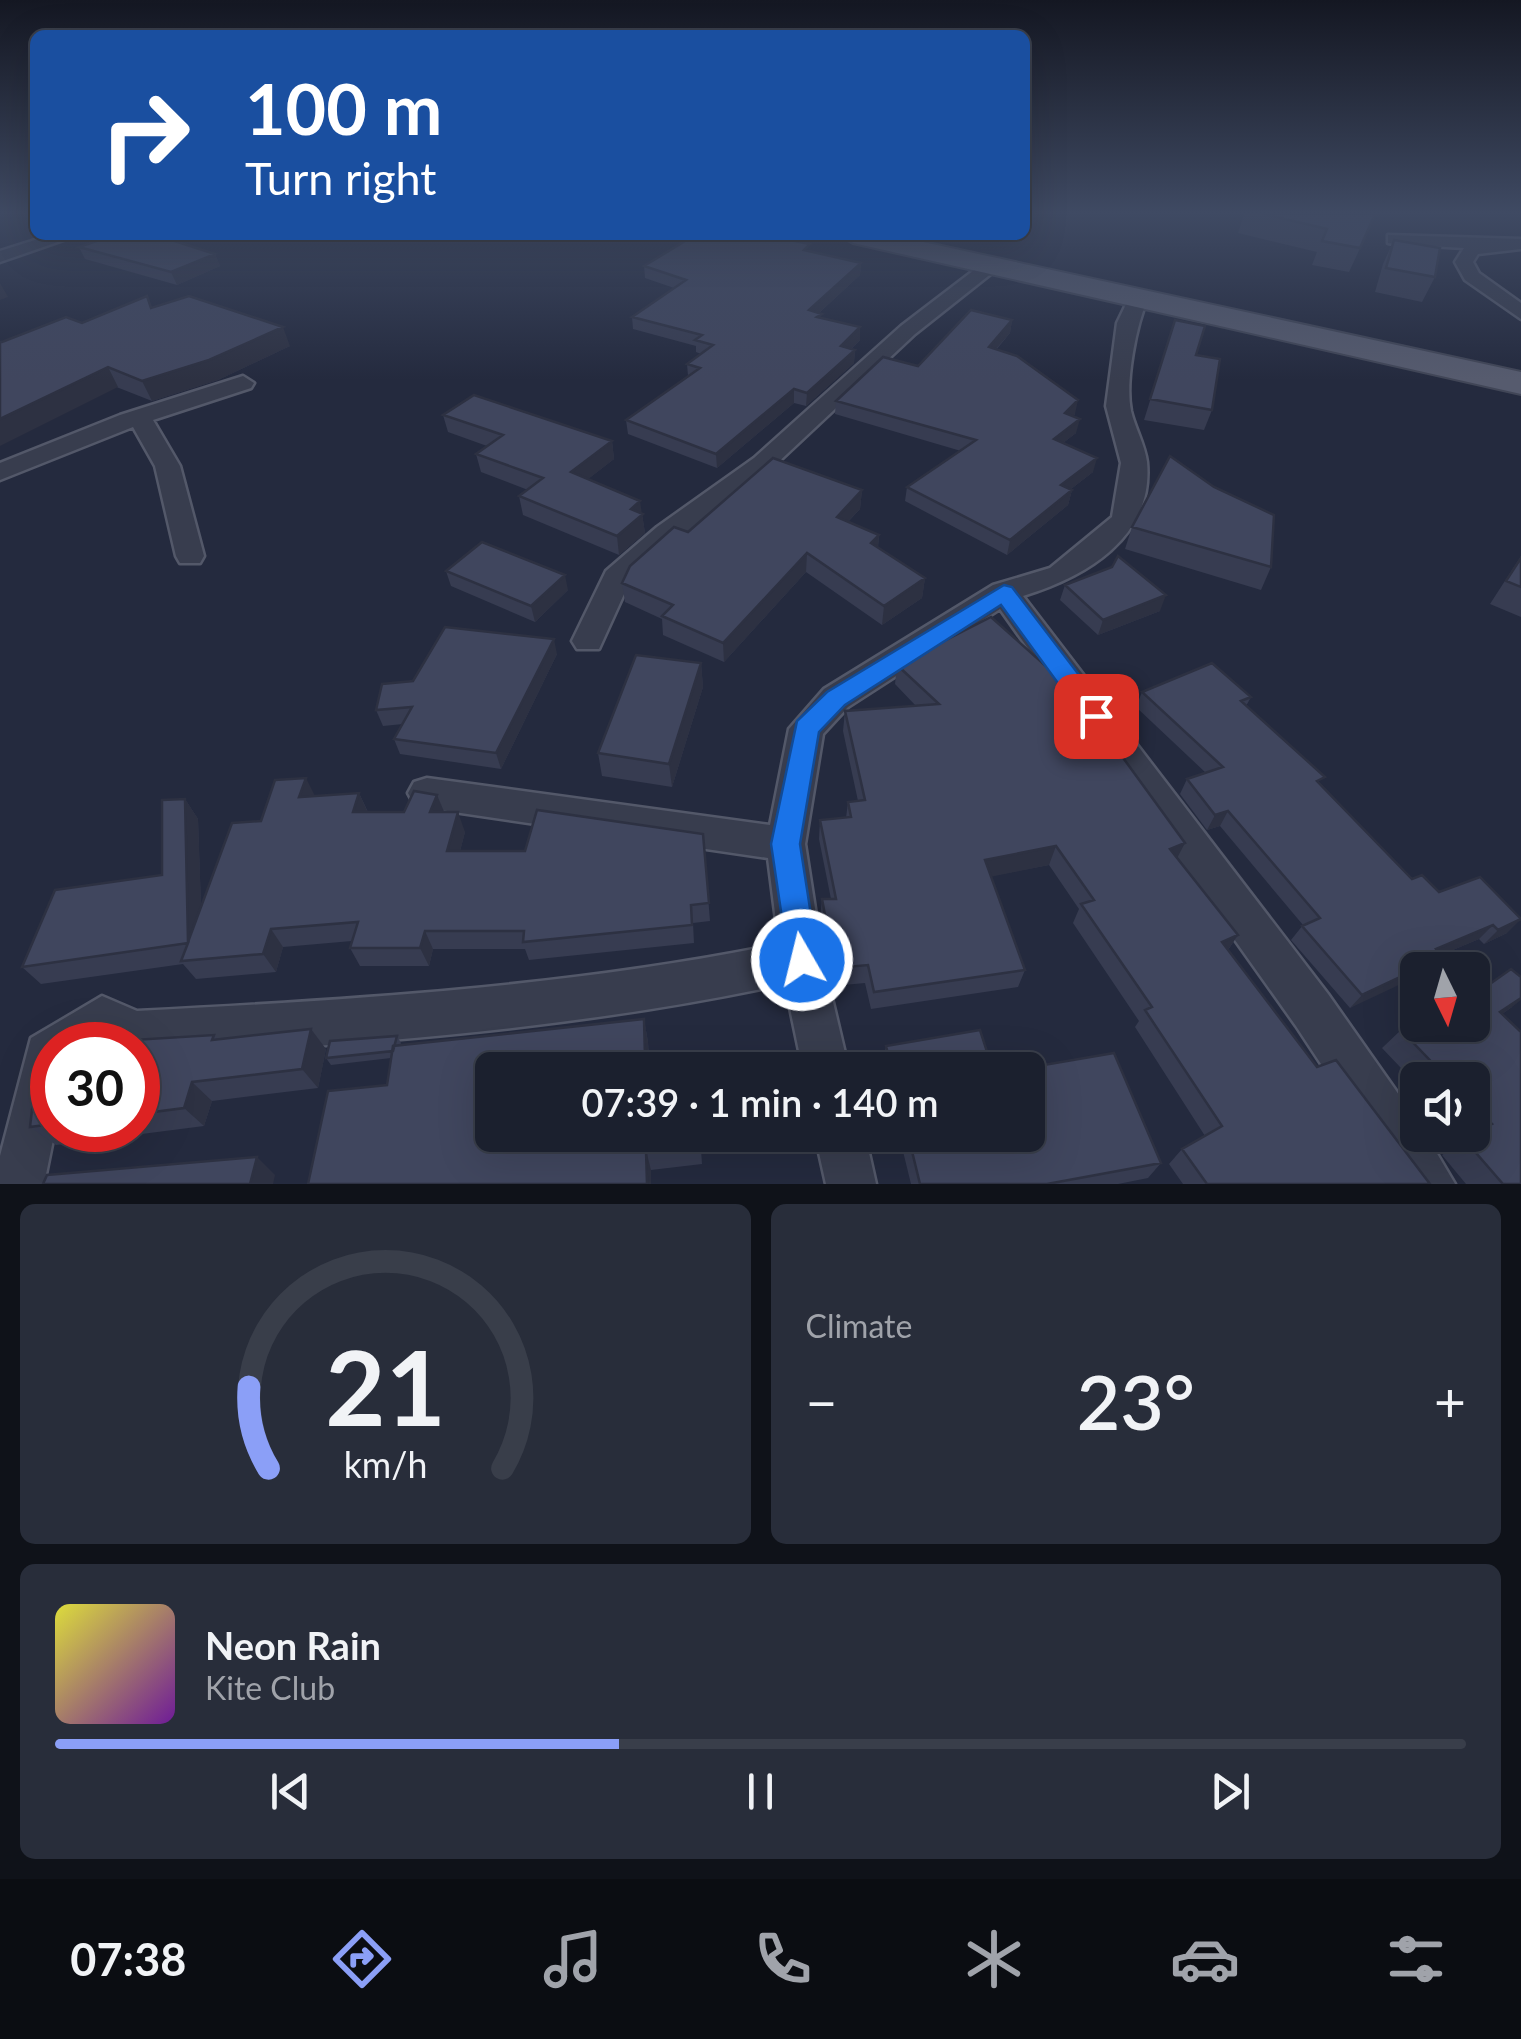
<!DOCTYPE html>
<meta charset="utf-8">
<style>
body{margin:0;font-family:Lato,sans-serif;background:#282d3a;color:#f1f3f6;height:100vh;display:flex;flex-direction:column;font-size:38px;white-space:nowrap}
*{box-sizing:border-box;margin:0}
p{font-size:32px;color:#a0a3aa}
.icon{flex:none;width:55px;height:55px;fill:none;stroke:currentColor;stroke-width:2;stroke-linecap:round;stroke-linejoin:round}
.map{position:relative;height:1184px;overflow:hidden}
.side{display:flex;flex-direction:column;gap:20px;padding:20px;background:#0f1219;flex:1}
.side>*{flex:none}
.guide{position:absolute;left:30px;top:30px;width:1000px;height:210px;border-radius:15px;box-shadow:0 10px 40px #0002,0 0 0 2px #393e4a;background:#1a4fa0;color:#fff;overflow:hidden}
.needle{width:65px;rotate:175deg}
.buttons{position:absolute;left:1400px;top:952px;display:grid;gap:20px}
.buttons a{display:grid;place-items:center;width:90px;height:90px;border-radius:15px;background:#1b202e;box-shadow:0 10px 40px #0002,0 0 0 2px #393e4a;font-size:50px}
.speed{position:absolute;left:30px;top:1022px;display:flex;gap:20px;font-size:50px;font-weight:700;text-align:center}
.speed>*{display:grid;place-content:center;width:130px;height:130px;border-radius:50%;background:#1b202e;box-shadow:0 10px 40px #0002,0 0 0 2px #393e4a;line-height:1}
.speed .limit{border:15px solid #d22;background:#fff;color:#111}
.pin{position:absolute;display:grid;place-items:center;width:85px;height:85px;color:#fff;margin:-42px;border-radius:20px;box-shadow:0 5px 15px #0006}
.me{position:absolute;width:110px;margin:-55px;rotate:352deg;stroke-linejoin:round;filter:drop-shadow(0 0 8px #0008)}
.turn{display:flex;align-items:center;gap:35px;height:210px;padding:0 50px;font-size:45px}
.turn .icon{width:130px;height:130px;stroke-width:2.5}
.turn b{display:block;font-size:70px;line-height:85px}
.big{font-size:75px;font-weight:600;line-height:1.1}
.side .widget{flex:1;display:flex;flex-direction:column;justify-content:center;gap:15px;min-width:0;padding:0 35px;border-radius:15px;background:#282d3a}
.side .dial{align-items:center;gap:0}
.dial svg{height:260px;overflow:visible;fill:none;stroke:#393e4a;stroke-width:7;stroke-linecap:round;text-anchor:middle}
.dial text{fill:#f1f3f6;stroke:none}
.song{display:flex;align-items:center;gap:30px}
.cover{width:120px;height:120px;border-radius:15px;background:linear-gradient(135deg,hsl(60 70% 55%),hsl(280 70% 35%))}
.played{height:10px;border-radius:5px;background:linear-gradient(90deg,#8b9ff7 40%,#393e4a 40%)}
.keys{display:flex;justify-content:space-around;direction:ltr}
.heat{display:flex;justify-content:space-between;align-items:center;font-size:55px;direction:ltr}
.side .tiles{flex:1;display:grid;gap:20px;grid-template-columns:1fr 1fr}
.widget:last-child{grid-column:span 2}
.trip{position:absolute;left:475px;top:1052px;width:570px;height:100px;border-radius:15px;background:#1b202e;box-shadow:0 10px 40px #0002,0 0 0 2px #393e4a;font-weight:600;line-height:100px;text-align:center}
.menu{display:flex;height:160px;justify-content:space-around;align-items:center;background:#0b0d12;color:#a0a3aa}
.menu .icon{width:70px;height:70px}
.menu .current{color:#8b9ff7}
.menu b{font-size:45px;color:#f1f3f6}
.map>svg:first-child{display:block}
.lines{fill:none;stroke-linecap:round;stroke-linejoin:round}
.street-casing{stroke:#535869;stroke-width:5}
.primary-casing{stroke:#414657;stroke-width:4}
.street{fill:#383d4e;fill-rule:evenodd}
.primary{fill:#565b6e;fill-rule:evenodd}
.wall{fill:#373c51}
.shaded-wall{fill:#2d3142}
.building{fill:#40465e;stroke:#2d3142;stroke-width:2.5}
.route{fill:#1a73e8;stroke:#114b97;stroke-width:2.5}
</style>
<div class="map">
<svg width="1521" height="1184" viewBox="0 0 1521 1184">
<rect width="100%" height="100%" fill="#242a3e"/>
<g class="lines">
<!-- street casing -->
<g class="street-casing">
<path id="street" d="M 51,235 L 78,235 L 0,262 L 0,251 Z
M 1388,235 L 1521,239 L 1521,249 L 1478,254 L 1473,262 L 1479,273 L 1521,303 L 1521,319 L 1465,280 L 1455,262 L 1464,248 L 1394,244 L 1388,243 Z
M 986,261 L 1002,265 L 915,334 L 772,468 L 677,539 L 629,583 L 599,649 L 577,649 L 572,641 L 606,571 L 657,527 L 754,458 L 901,326 Z
M 1131,294 L 1148,298 C 1136,325 1125,382 1131,411 C 1135,428 1145,445 1147,462 C 1154,538 1085,577 1023,596 L 1328,994 L 1418,1122 L 1418,1135 L 1426,1135 L 1455,1184 L 1400,1184 L 1296,1026 L 1000,609 L 848,707 L 823,734 L 805,844 L 823,960 L 849,1070 L 803,1070 L 785,984 C 572,1030 355,1045 138,1057 L 138,1045 L 52,1045 L 55,1130 L 44,1184 L 0,1184 L 0,1156 L 31,1038 L 102,996 L 137,1011 C 352,1000 567,987 779,944 L 768,858 L 427,808 L 414,804 L 408,793 L 414,782 L 427,778 L 770,825 L 789,729 L 824,689 L 993,585 L 1050,568 L 1112,517 L 1121,463 L 1106,406 L 1117,323 Z
M 243,376 L 254,383 L 251,388 L 153,420 L 180,466 L 204,556 L 200,563 L 180,563 L 176,556 L 155,466 L 133,427 L 0,480 L 0,463 L 120,415 Z
M 815,1135 L 865,1135 L 876,1184 L 826,1184 Z"/>
</g>
<!-- primary casing -->
<g class="primary-casing">
<path id="primary" d="M 839,235 L 891,235 L 1521,372 L 1521,394 L 853,243 Z"/>
</g>
<!-- street -->
<use href="#street" class="street"/>
<!-- primary -->
<use href="#primary" class="primary"/>
</g>
<!-- wall -->
<path class="wall" d="M 1244,214 L 1376,214 L 1349,272 L 1312,265 L 1317,252 L 1238,233 Z
M 1394,240 L 1435,277 L 1422,302 L 1375,292 L 1383,264 Z
M 79,247 L 215,254 L 220,266 L 177,285 L 85,259 Z
M 810,251 L 861,263 L 860,275 L 819,313 L 821,318 L 860,340 L 851,349 L 855,350 L 854,363 L 806,406 L 794,403 L 717,468 L 628,434 L 626,420 L 688,376 L 687,364 L 701,354 L 696,352 L 696,346 L 633,329 L 632,317 L 674,288 L 645,278 L 644,266 Z
M 152,308 L 290,346 L 218,380 L 152,401 L 2,342 L 82,323 Z
M 1012,320 L 1010,333 L 996,350 L 1075,414 L 1073,416 L 1076,433 L 1063,443 L 1093,472 L 1071,489 L 1072,490 L 1068,505 L 1007,555 L 905,501 L 907,487 L 961,451 L 835,414 L 836,401 L 918,366 Z
M 1175,320 L 1196,355 L 1212,410 L 1204,430 L 1144,420 Z
M 443,415 L 612,441 L 614,459 L 588,479 L 642,514 L 645,533 L 619,555 L 523,515 L 519,496 L 528,490 L 481,472 L 476,454 L 487,446 L 448,432 Z
M 862,490 L 860,509 L 848,522 L 879,535 L 878,548 L 925,578 L 922,598 L 882,625 L 806,572 L 724,662 L 663,635 L 662,619 L 625,602 L 622,583 L 688,532 Z
M 1132,527 L 1271,567 L 1261,590 L 1125,549 Z
M 1521,556 L 1521,617 L 1490,604 Z
M 446,571 L 568,590 L 535,622 L 451,586 Z
M 1065,585 L 1160,611 L 1098,635 L 1060,600 Z
M 557,654 L 501,769 L 400,754 L 394,739 L 403,724 L 383,726 L 376,710 L 413,681 Z
M 701,663 L 703,687 L 672,787 L 602,776 L 598,753 Z
M 897,665 L 1081,700 L 1078,707 L 1177,859 L 1238,935 L 1228,950 L 1317,1067 L 1430,1184 L 1183,1184 L 1169,1164 L 1182,1149 L 1205,1136 L 1135,1027 L 1139,1021 L 1073,923 L 1079,909 L 1049,865 L 991,876 L 1025,970 L 1018,987 L 871,1009 L 865,983 L 833,986 L 820,918 L 822,899 L 831,899 L 819,839 L 820,820 L 846,818 L 848,802 L 858,801 L 843,731 L 845,711 L 916,706 L 895,684 Z
M 1142,692 L 1251,697 L 1246,706 L 1412,879 L 1439,892 L 1507,933 L 1484,944 L 1479,939 L 1441,955 L 1443,957 L 1429,970 L 1418,970 L 1350,1008 L 1291,940 L 1303,925 L 1220,826 L 1207,830 L 1180,794 L 1187,779 L 1206,773 L 1136,707 Z
M 359,793 L 368,812 L 404,812 L 437,795 L 444,812 L 465,832 L 460,851 L 525,851 L 703,834 L 710,921 L 693,923 L 694,943 L 529,960 L 525,949 L 433,949 L 429,966 L 360,966 L 350,948 L 352,941 L 283,947 L 276,972 L 196,979 L 183,964 L 41,984 L 22,967 L 162,875 L 185,799 L 198,819 L 201,907 L 261,821 L 315,796 Z
M 1484,988 L 1512,1007 L 1502,1014 L 1521,1184 L 1466,1184 L 1442,1155 L 1466,1138 L 1464,1135 L 1472,1135 L 1472,1080 L 1418,1080 L 1418,1086 L 1382,1048 L 1401,1030 Z
M 644,1019 L 648,1042 L 649,1056 L 694,1052 L 696,1070 L 492,1070 L 492,1135 L 700,1135 L 702,1164 L 651,1170 L 651,1184 L 308,1184 L 328,1091 L 387,1085 L 391,1058 L 331,1065 L 326,1058 L 330,1041 L 397,1036 L 401,1043 L 400,1046 Z
M 113,1035 L 119,1041 L 214,1035 L 218,1039 L 326,1049 L 318,1088 L 212,1101 L 204,1126 L 56,1145 L 30,1127 L 52,1055 L 52,1130 L 138,1130 L 138,1045 L 56,1045 Z
M 886,1046 L 993,1070 L 884,1070 L 882,1063 Z
M 899,1135 L 1028,1135 L 1161,1163 L 1148,1178 L 1118,1184 L 911,1184 Z"/>
<!-- shaded-wall -->
<path class="shaded-wall" d="M 215,254 L 220,266 L 177,285 L 171,272 Z
M 861,263 L 860,275 L 808,323 L 809,310 Z
M 0,283 L 8,297 L 0,300 Z
M 1012,320 L 1010,333 L 986,360 L 989,347 Z
M 283,327 L 290,346 L 218,380 L 152,401 L 142,381 Z
M 860,327 L 860,340 L 840,359 L 841,346 Z
M 855,350 L 854,363 L 806,406 L 807,393 Z
M 108,367 L 118,387 L 0,446 L 0,419 Z
M 794,389 L 794,403 L 717,468 L 716,454 Z
M 1078,400 L 1075,414 L 1062,427 L 1065,413 Z
M 1080,419 L 1076,433 L 1050,453 L 1054,439 Z
M 612,441 L 614,459 L 574,490 L 571,472 Z
M 1097,458 L 1093,472 L 1058,499 L 1061,485 Z
M 862,490 L 860,509 L 835,535 L 837,517 Z
M 1072,490 L 1068,505 L 1007,555 L 1010,540 Z
M 640,501 L 645,533 L 619,555 L 617,536 L 631,509 Z
M 879,535 L 877,554 L 871,543 Z
M 807,553 L 806,572 L 724,662 L 723,643 Z
M 565,575 L 568,590 L 535,622 L 531,606 Z
M 925,578 L 922,598 L 882,625 L 884,606 Z
M 1166,595 L 1160,611 L 1098,635 L 1103,620 Z
M 554,639 L 557,654 L 501,769 L 496,753 Z
M 701,663 L 703,687 L 672,787 L 669,764 Z
M 306,778 L 316,798 L 299,797 Z
M 359,793 L 368,813 L 353,812 Z
M 437,795 L 445,814 L 430,812 Z
M 185,799 L 198,819 L 203,960 L 188,942 Z
M 1228,811 L 1220,826 L 1207,830 L 1215,815 Z
M 458,812 L 465,832 L 455,870 L 447,851 Z
M 1185,843 L 1175,862 L 1170,849 Z
M 1056,846 L 1049,865 L 980,879 L 985,860 Z
M 1521,919 L 1507,933 L 1484,944 L 1498,930 Z
M 1493,925 L 1479,939 L 1422,963 L 1436,949 Z
M 271,929 L 283,947 L 276,972 L 263,954 Z
M 425,931 L 433,949 L 429,966 L 420,948 Z
M 1238,935 L 1225,954 L 1222,942 Z
M 1443,957 L 1429,970 L 1418,970 L 1418,976 L 1350,1008 L 1362,995 Z
M 1521,998 L 1521,1000 L 1512,1007 L 1479,1031 L 1500,1012 Z
M 644,1019 L 648,1042 L 649,1070 L 645,1057 Z
M 311,1029 L 326,1049 L 318,1088 L 302,1069 Z
M 192,1082 L 212,1101 L 204,1126 L 184,1108 Z
M 646,1150 L 651,1170 L 651,1184 L 647,1184 Z
M 257,1157 L 275,1175 L 273,1184 L 250,1184 Z"/>
<!-- building -->
<path class="building" d="M 1264,214 L 1375,214 L 1360,248 L 1322,241 L 1327,229 Z
M 114,235 L 156,235 L 215,254 L 171,272 L 79,247 Z
M 695,235 L 764,235 L 810,244 L 804,250 L 861,263 L 809,310 L 822,314 L 817,317 L 860,327 L 841,346 L 855,350 L 807,393 L 794,389 L 716,454 L 626,420 L 700,368 L 687,364 L 713,345 L 695,340 L 702,335 L 632,317 L 686,280 L 644,266 Z
M 1394,240 L 1440,248 L 1435,277 L 1386,268 Z
M 147,296 L 151,308 L 189,296 L 283,327 L 209,360 L 142,381 L 108,367 L 0,419 L 0,342 L 2,342 L 66,317 L 82,323 Z
M 971,310 L 1012,320 L 989,347 L 1017,356 L 1078,400 L 1065,413 L 1080,419 L 1054,439 L 1097,458 L 1061,485 L 1072,490 L 1010,540 L 907,487 L 976,440 L 836,401 L 883,357 L 918,366 Z
M 1175,320 L 1205,326 L 1196,355 L 1220,359 L 1212,410 L 1150,399 Z
M 474,395 L 612,441 L 571,472 L 640,501 L 631,509 L 643,514 L 617,536 L 519,496 L 543,478 L 476,454 L 503,435 L 443,415 Z
M 1170,456 L 1214,487 L 1274,515 L 1271,567 L 1132,527 Z
M 773,458 L 862,490 L 837,517 L 879,535 L 871,543 L 925,578 L 884,606 L 807,553 L 723,643 L 662,616 L 673,605 L 622,583 L 630,566 L 674,527 L 688,532 Z
M 482,542 L 565,575 L 531,606 L 446,571 Z
M 1118,556 L 1166,595 L 1103,620 L 1065,585 L 1112,567 Z
M 1521,558 L 1521,587 L 1506,581 Z
M 991,617 L 1076,693 L 1081,700 L 1075,703 L 1113,744 L 1185,843 L 1170,849 L 1238,935 L 1222,942 L 1317,1067 L 1336,1060 L 1430,1184 L 1207,1184 L 1182,1149 L 1222,1126 L 1145,1010 L 1152,1007 L 1081,904 L 1094,900 L 1056,846 L 985,860 L 1025,970 L 874,992 L 868,965 L 835,968 L 822,899 L 836,899 L 820,820 L 851,817 L 848,802 L 865,800 L 845,711 L 939,704 L 897,665 Z
M 445,627 L 554,639 L 496,753 L 394,739 L 412,707 L 376,710 L 382,684 L 413,681 Z
M 636,655 L 701,663 L 669,764 L 598,753 Z
M 1212,663 L 1251,697 L 1241,701 L 1325,777 L 1317,781 L 1412,879 L 1422,875 L 1439,892 L 1480,877 L 1521,919 L 1498,930 L 1493,925 L 1436,949 L 1443,957 L 1362,995 L 1302,926 L 1320,918 L 1228,811 L 1215,815 L 1187,779 L 1223,767 L 1142,692 Z
M 306,778 L 299,797 L 359,793 L 353,812 L 404,812 L 414,791 L 437,795 L 430,812 L 458,812 L 447,851 L 525,851 L 537,810 L 703,834 L 709,903 L 691,905 L 692,925 L 523,942 L 524,931 L 425,931 L 420,948 L 350,948 L 358,922 L 271,929 L 263,954 L 181,961 L 188,943 L 22,967 L 55,890 L 162,875 L 162,800 L 185,799 L 188,942 L 232,823 L 261,821 L 275,780 Z
M 1511,969 L 1521,977 L 1521,998 L 1500,1012 L 1521,1032 L 1521,1184 L 1503,1184 L 1464,1139 L 1492,1124 L 1472,1104 L 1472,1080 L 1449,1080 L 1401,1030 L 1418,1020 L 1418,1025 L 1472,1025 L 1472,986 L 1478,982 L 1484,988 Z
M 644,1019 L 645,1057 L 694,1052 L 695,1070 L 492,1070 L 492,1135 L 699,1135 L 699,1144 L 646,1150 L 647,1184 L 308,1184 L 328,1091 L 387,1085 L 393,1046 Z
M 311,1029 L 302,1069 L 192,1082 L 184,1108 L 138,1114 L 138,1045 L 56,1045 L 58,1042 L 113,1035 L 117,1041 L 214,1035 L 212,1040 Z
M 980,1030 L 993,1070 L 892,1070 L 886,1046 Z
M 397,1036 L 393,1051 L 326,1058 L 330,1041 Z
M 1114,1053 L 1161,1163 L 1047,1184 L 920,1184 L 908,1135 L 1028,1135 L 1028,1070 L 1014,1070 Z
M 52,1055 L 52,1124 L 30,1127 L 33,1101 Z
M 257,1157 L 250,1184 L 43,1184 L 47,1175 Z"/>
<!-- sky -->
<linearGradient id="sky" x2="0" y2="1"><stop stop-color="#141722"/><stop offset="0.56" stop-color="#3f4a63"/><stop offset="1" stop-color="#3f4a63" stop-opacity="0"/></linearGradient>
<rect width="1521" height="380" fill="url(#sky)"/>
<!-- route -->
<path class="route" d="M 1004,585 L 1012,587 L 1105,709 L 1109,716 L 1105,723 L 1087,723 L 1001,605 L 845,705 L 819,732 L 800,844 L 818,960 L 813,972 L 802,976 L 790,972 L 771,844 L 797,721 L 827,692 Z"/>
</svg>
<div class="buttons">
<a><svg class="needle" viewBox="-14 -14 28 28"><path d="M0-13l5 13h-10z" fill="#e53935"/><path d="M0 13l5-13h-10z" fill="#a0a3aa"/></svg></a>
<a><svg class="icon" aria-label="sound" viewBox="0 0 24 24"><path d="M4 9h4l5-4v14l-5-4H4zM17 9q2 3 0 6"/></svg></a>
</div>
<div class="speed"><div class="limit">30</div></div>
<div class="pin" style="left:1096px;top:716px;background:#d93025"><svg class="icon" aria-label="arrive" viewBox="0 0 24 24"><path d="M6 21V4h12l-3 4 3 4H6"/></svg></div>
<svg class="me" style="left:802px;top:960px" viewBox="-20 -20 40 40"><circle r="17" fill="#1a73e8" stroke="#fff" stroke-width="3"/><path d="M0-11L8 9 0 5-8 9z" fill="#fff"/></svg>
<div class="trip">07:39 · 1 min · 140 m</div>
<div class="guide">
<div class="turn"><svg class="icon" aria-label="right" viewBox="0 0 24 24"><path d="M7 20v-9h11M14 6l5 5-5 5"/></svg><div><b>100 m</b>Turn right</div></div>
</div>
</div>
<section class="side">
<div class="tiles">
<div class="widget dial"><svg viewBox="0 0 100 80">
<path d="M14 69A42 42 0 1 1 86 69"/>
<path d="M14 69A42 42 0 0 1 8 44" stroke="#8b9ff7"/>
<text x="50" y="56" font-size="32" font-weight="700">21</text>
<text x="50" y="72" font-size="11">km/h</text>
</svg></div>
<div class="widget"><p>Climate</p>
<div class="heat"><a>−</a><b class="big">23°</b><a>+</a></div>
</div>
<div class="widget">
<div class="song"><i class="cover"></i><div><b>Neon Rain</b><p>Kite Club</p></div></div>
<div class="played"></div>
<div class="keys"><svg class="icon" aria-label="previous" viewBox="0 0 24 24"><path d="M18 5L8 12l10 7zM5 5v14"/></svg><svg class="icon" aria-label="pause" viewBox="0 0 24 24"><path d="M8 5v14M16 5v14"/></svg><svg class="icon" aria-label="next" viewBox="0 0 24 24"><path d="M6 5l10 7-10 7zM19 5v14"/></svg></div>
</div>
</div>
</section>
<nav class="menu">
<b>07:38</b>
<svg class="icon current" aria-label="directions" viewBox="0 0 24 24"><path d="M12 3l9 9-9 9-9-9zM9 14v-3h6M13 9l2 2-2 2"/></svg>
<svg class="icon" aria-label="music" viewBox="0 0 24 24"><path d="M9 18V5l10-2v13"/><circle cx="6" cy="18" r="3"/><circle cx="16" cy="16" r="3"/></svg>
<svg class="icon" aria-label="phone" viewBox="0 0 24 24"><path d="M5 4h4l2 5-3 2q2 4 5 5l2-3 5 2v4C11 20 4 13 5 4z"/></svg>
<svg class="icon" aria-label="climate" viewBox="0 0 24 24"><path d="M12 3v18M4 7l16 10M4 17L20 7"/></svg>
<svg class="icon" aria-label="car" viewBox="0 0 24 24"><path d="M5 17H2v-5l4-1 3-4h7l3 4 3 1v5h-3M9 17h6M6 11h13"/><circle cx="7" cy="17" r="2"/><circle cx="17" cy="17" r="2"/></svg>
<svg class="icon" aria-label="filters" viewBox="0 0 24 24"><path d="M4 7h16M4 17h16"/><circle cx="9" cy="7" r="2"/><circle cx="15" cy="17" r="2"/></svg>
</nav>
